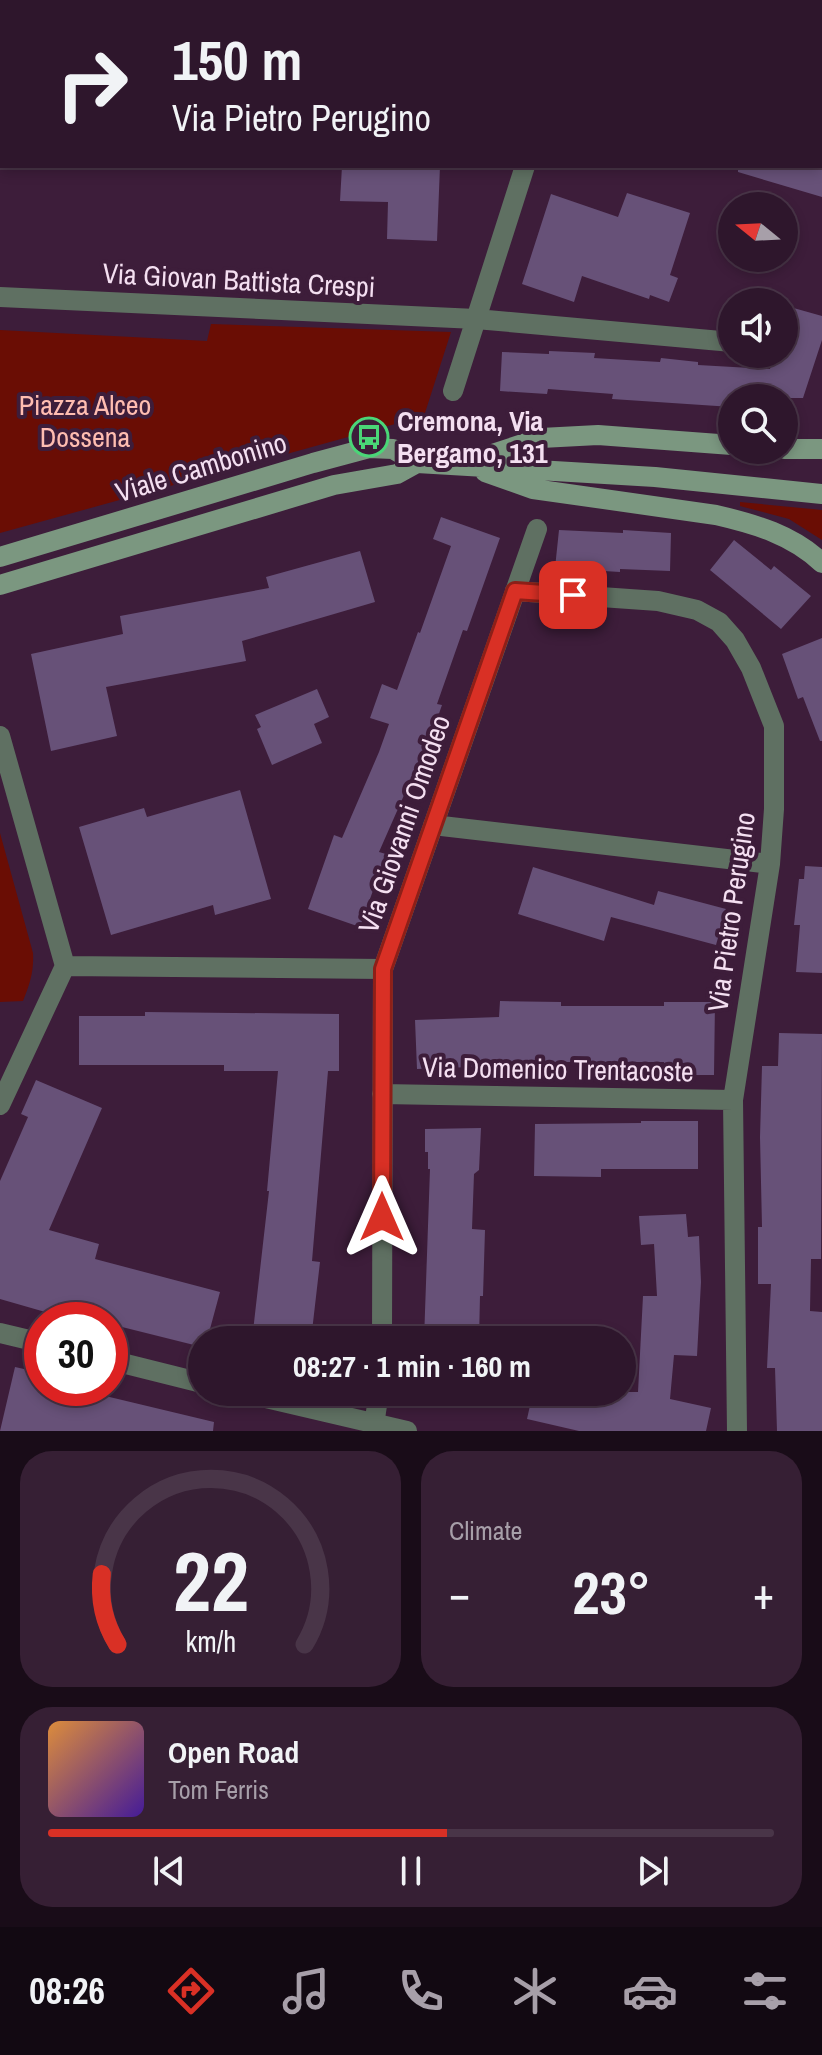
<!DOCTYPE html>
<meta charset="utf-8">
<style>
body{margin:0;font-family:"Archivo Narrow",sans-serif;background:#361f34;color:#f1f3f6;height:100vh;display:flex;flex-direction:column;font-size:30px;white-space:nowrap}
*{box-sizing:border-box;margin:0}
p{font-size:26px;color:#a79fa9}
.icon{flex:none;width:44px;height:44px;fill:none;stroke:currentColor;stroke-width:2;stroke-linecap:round;stroke-linejoin:round}
.map{position:relative;height:1431px;overflow:hidden}
.side{display:flex;flex-direction:column;gap:20px;padding:20px;background:#190c18;flex:1}
.side>*{flex:none}
.guide{position:absolute;left:0px;top:0px;width:822px;height:168px;box-shadow:0 4px 12px #0003,0 0 0 2px #493548;background:#2e162c;color:#f1f3f6;overflow:hidden}
.needle{width:52px;rotate:288deg}
.controls{position:absolute;left:718px;top:192px;display:grid;gap:16px}
.controls a{display:grid;place-items:center;width:80px;height:80px;border-radius:50%;background:#2e162c;box-shadow:0 4px 12px #0003,0 0 0 2px #493548;font-size:40px}
.speed{position:absolute;left:24px;top:1302px;display:flex;gap:16px;font-size:40px;font-weight:700;text-align:center}
.speed>*{display:grid;place-content:center;width:104px;height:104px;border-radius:50%;background:#2e162c;box-shadow:0 4px 12px #0003,0 0 0 2px #493548;line-height:1}
.speed .limit{border:12px solid #d22;background:#fff;color:#111}
.pin{position:absolute;display:grid;place-items:center;width:68px;height:68px;color:#fff;margin:-34px;border-radius:16px;box-shadow:0 4px 12px #0006}
.me{position:absolute;width:88px;margin:-44px;rotate:0deg;stroke-linejoin:round;filter:drop-shadow(0 0 6px #0008)}
.turn{display:flex;align-items:center;gap:28px;height:168px;padding:0 40px;font-size:36px}
.turn .icon{width:104px;height:104px;stroke-width:2.5}
.turn b{display:block;font-size:56px;line-height:68px}
.big{font-size:60px;font-weight:800;line-height:1.1}
.side .card{flex:1;display:flex;flex-direction:column;justify-content:center;gap:12px;min-width:0;padding:0 28px;border-radius:32px;background:#361f34}
.side .dial{align-items:center;gap:0}
.dial svg{height:208px;overflow:visible;fill:none;stroke:#493548;stroke-width:7;stroke-linecap:round;text-anchor:middle}
.dial text{fill:#f1f3f6;stroke:none}
.song{display:flex;align-items:center;gap:24px}
.cover{width:96px;height:96px;border-radius:12px;background:linear-gradient(135deg,hsl(30 70% 55%),hsl(260 70% 35%))}
.played{height:8px;border-radius:4px;background:linear-gradient(90deg,#d93025 55%,#493548 55%)}
.keys{display:flex;justify-content:space-around;direction:ltr}
.heat{display:flex;justify-content:space-between;align-items:center;font-size:44px;direction:ltr}
.side .tiles{flex:1;display:grid;gap:20px;grid-template-columns:1fr 1fr}
.card:last-child{grid-column:span 2}
.trip{position:absolute;left:188px;top:1326px;width:448px;height:80px;border-radius:40px;background:#2e162c;box-shadow:0 4px 12px #0003,0 0 0 2px #493548;font-weight:800;line-height:80px;text-align:center}
.dock{display:flex;height:128px;justify-content:space-around;align-items:center;background:#120912;color:#a79fa9}
.dock .icon{width:56px;height:56px}
.dock .active{color:#d93025}
.dock b{font-size:36px;color:#f1f3f6}
.map>svg:first-child{display:block}
.green{fill:#6a0d04}
.lines{fill:none;stroke-linecap:round;stroke-linejoin:round}
.stream{stroke:#1f1806;stroke-width:9}
.building{fill:#675178}
.street{stroke:#5f7062;stroke-width:20}
.secondary{stroke:#7b9780;stroke-width:20}
.route-casing{stroke:#8d1f18;stroke-width:20}
.route{stroke:#d93025;stroke-width:14}
.labels{text-anchor:middle;dominant-baseline:central;stroke-width:8;stroke-linejoin:round;paint-order:stroke}
.street-label{font-size:28px;fill:#f4dff1;stroke:#3d1d3a}
.park-label{font-size:28px;fill:#ffbdb1;stroke:#3d1d3a}
.poi-label{font-size:28px;font-weight:bold;fill:#f4dff1;stroke:#3d1d3a;text-anchor:start}
</style>
<div class="map">
<svg width="822" height="1431" viewBox="0 0 822 1431">
<rect width="100%" height="100%" fill="#3d1d3a"/>
<!-- green -->
<path class="green" d="M 211,324 L 451,332 L 424,416 L 0,533 L 0,330 L 207,341 Z
M 740,502 L 822,510 L 822,540 L 789,519 L 740,506 Z
M 0,833 L 33,953 C 34,971 30,984 23,1001 L 0,1002 Z"/>
<g class="lines">
<!-- stream -->
<path class="stream" d="M 461,2 L 462,0
M 0,11 L 2,11"/>
</g>
<!-- building -->
<path class="building" d="M 342,166 L 440,166 L 437,241 L 387,239 L 388,202 L 340,201 Z
M 738,166 L 822,166 L 822,197 L 738,172 Z
M 627,193 L 690,213 L 670,275 L 678,278 L 669,302 L 650,295 L 649,299 L 582,276 L 574,302 L 522,284 L 551,194 L 618,217 Z
M 790,307 L 822,316 L 822,340 L 803,398 L 732,398 L 732,407 L 612,399 L 613,394 L 548,389 L 547,394 L 500,391 L 502,352 L 549,354 L 549,351 L 595,353 L 594,358 L 660,362 L 661,358 L 698,362 L 698,365 L 770,369 L 774,354 L 784,354 L 784,325 Z
M 441,517 L 500,538 L 467,631 L 463,630 L 437,704 L 442,705 L 422,762 L 419,761 L 379,852 L 386,854 L 360,927 L 308,909 L 334,835 L 342,838 L 379,752 L 389,724 L 370,718 L 382,684 L 397,690 L 418,632 L 420,633 L 451,546 L 433,539 Z
M 559,530 L 623,533 L 623,530 L 671,533 L 670,571 L 620,569 L 620,572 L 555,568 Z
M 734,540 L 771,570 L 774,566 L 811,596 L 781,629 L 710,570 Z
M 360,551 L 375,602 L 242,641 L 246,661 L 106,687 L 117,736 L 51,751 L 31,654 L 123,634 L 120,616 L 269,588 L 266,577 Z
M 822,638 L 822,741 L 820,741 L 803,697 L 798,699 L 782,654 Z
M 317,689 L 329,717 L 314,724 L 322,743 L 272,765 L 257,729 L 261,727 L 255,715 Z
M 240,790 L 271,899 L 215,915 L 213,905 L 111,935 L 79,827 L 144,808 L 147,817 Z
M 805,866 L 822,867 L 822,973 L 796,972 L 800,925 L 794,925 L 799,879 L 804,879 Z
M 533,867 L 654,905 L 658,891 L 726,909 L 716,945 L 611,917 L 604,941 L 518,914 Z
M 500,1001 L 561,1002 L 561,1006 L 664,1006 L 664,1002 L 715,1002 L 714,1075 L 664,1075 L 664,1062 L 559,1062 L 559,1071 L 498,1069 L 498,1066 L 417,1069 L 415,1020 L 499,1017 Z
M 145,1012 L 339,1014 L 339,1071 L 328,1071 L 312,1261 L 320,1262 L 311,1340 L 252,1340 L 269,1191 L 267,1191 L 278,1071 L 224,1071 L 224,1065 L 79,1065 L 79,1016 L 145,1016 Z
M 779,1033 L 822,1034 L 821,1259 L 811,1259 L 810,1311 L 822,1312 L 822,1431 L 777,1431 L 775,1368 L 767,1368 L 771,1284 L 758,1284 L 758,1227 L 762,1227 L 760,1137 L 762,1066 L 778,1066 Z
M 36,1080 L 102,1108 L 49,1230 L 99,1244 L 95,1259 L 220,1292 L 207,1340 L 202,1340 L 202,1347 L 110,1324 L 110,1320 L 73,1320 L 0,1299 L 0,1181 L 28,1117 L 21,1114 Z
M 641,1121 L 698,1121 L 698,1169 L 601,1169 L 601,1177 L 534,1176 L 535,1124 L 641,1123 Z
M 481,1128 L 479,1170 L 474,1174 L 472,1229 L 485,1230 L 483,1296 L 480,1296 L 479,1340 L 424,1340 L 430,1169 L 428,1169 L 428,1152 L 425,1152 L 425,1129 Z
M 686,1214 L 688,1237 L 699,1236 L 701,1282 L 697,1356 L 674,1355 L 670,1399 L 711,1408 L 706,1431 L 579,1431 L 527,1419 L 533,1392 L 638,1392 L 643,1296 L 657,1296 L 654,1244 L 641,1245 L 639,1216 Z
M 15,1367 L 42,1373 L 42,1388 L 72,1388 L 214,1422 L 213,1431 L 0,1431 Z"/>
<g class="lines">
<!-- street -->
<path class="street" d="M 0,47 L 2,47
M 820,76 L 822,76
M 0,297 L 476,319 L 732,342
M 453,391 L 525,166
M 515,591 L 658,601 L 697,610 L 719,622 L 735,640 L 751,668 L 774,726 L 774,809 L 770,864 L 733,1100 L 737,1431
M 0,736 L 65,966 L 0,1105
M 433,825 L 770,864
M 65,966 L 383,969
M 382,1094 L 733,1100
M 0,1333 L 42,1343
M 382,1340 L 383,969 L 537,529
M 110,1360 L 202,1383
M 240,1392 L 407,1431
M 374,1425 L 379,1392"/>
<!-- secondary -->
<path class="secondary" d="M 784,449 L 822,449
M 474,460 L 541,438 L 598,435 L 732,445
M 485,472 L 533,489 L 716,515 C 755,524 793,535 822,563
M 0,557 L 313,463 L 369,448 L 393,449 L 417,463 L 655,477 L 822,494
M 0,585 L 334,485 L 397,474 L 417,463"/>
</g>
<g class="lines">
<!-- route casing -->
<g class="route-casing">
<path id="route" d="M 382,1217 L 383,969 L 515,591 L 573,595"/>
</g>
<!-- route -->
<use href="#route" class="route"/>
</g>
<!-- icons -->
<defs>
<g id="bus-ring" transform="scale(2)"><circle r="9.5" fill="#3d1d3a" stroke="#4ad677" stroke-width="1.5"/><path d="M-5-6H5V4H4V6H2V4H-2V6H-4V4H-5ZM-3.5-4V0h7V-4ZM-3.5 1.2v1.5H-2V1.2ZM2 1.2v1.5H3.5V1.2Z" fill="#4ad677"/></g>
</defs>
<g fill-rule="evenodd">
<use href="#bus-ring" x="369" y="437"/>
</g>
<g class="labels">
<!-- street labels -->
<g class="street-label">
<text transform="translate(239 280) rotate(3)">Via Giovan Battista Crespi</text>
<text transform="translate(201 467) rotate(-17)">Viale Cambonino</text>
<text transform="translate(404 824) rotate(-71)">Via Giovanni Omodeo</text>
<text transform="translate(731 912) rotate(-82)">Via Pietro Perugino</text>
<text transform="translate(558 1069) rotate(1)">Via Domenico Trentacoste</text>
</g>
<!-- park labels -->
<g class="park-label">
<text x="85" y="405">Piazza Alceo<tspan x="85" dy="32">Dossena</tspan></text>
</g>
<!-- poi labels -->
<g class="poi-label">
<text x="397" y="421">Cremona, Via<tspan x="397" dy="32">Bergamo, 131</tspan></text>
</g>
</g>
</svg>
<div class="controls">
<a><svg class="needle" viewBox="-14 -14 28 28"><path d="M0-13l5 13h-10z" fill="#e53935"/><path d="M0 13l5-13h-10z" fill="#a79fa9"/></svg></a>
<a><svg class="icon" aria-label="sound" viewBox="0 0 24 24"><path d="M4 9h4l5-4v14l-5-4H4zM17 9q2 3 0 6"/></svg></a>
<a><svg class="icon" aria-label="search" viewBox="0 0 24 24"><circle cx="10" cy="10" r="6"/><path d="M15 15l6 6"/></svg></a>
</div>
<div class="speed"><div class="limit">30</div></div>
<div class="pin" style="left:573px;top:595px;background:#d93025"><svg class="icon" aria-label="arrive" viewBox="0 0 24 24"><path d="M6 21V4h12l-3 4 3 4H6"/></svg></div>
<svg class="me" style="left:382px;top:1217px" viewBox="-20 -20 40 40"><path d="M0-17L14 15 0 8-14 15z" fill="#d93025" stroke="#fff" stroke-width="4"/></svg>
<div class="trip">08:27 · 1 min · 160 m</div>
<div class="guide">
<div class="turn"><svg class="icon" aria-label="right" viewBox="0 0 24 24"><path d="M7 20v-9h11M14 6l5 5-5 5"/></svg><div><b>150 m</b>Via Pietro Perugino</div></div>
</div>
</div>
<section class="side">
<div class="tiles">
<div class="card dial"><svg viewBox="0 0 100 80">
<path d="M14 69A42 42 0 1 1 86 69"/>
<path d="M14 69A42 42 0 0 1 8 42" stroke="#d93025"/>
<text x="50" y="56" font-size="32" font-weight="700">22</text>
<text x="50" y="72" font-size="11">km/h</text>
</svg></div>
<div class="card"><p>Climate</p>
<div class="heat"><a>−</a><b class="big">23°</b><a>+</a></div>
</div>
<div class="card">
<div class="song"><i class="cover"></i><div><b>Open Road</b><p>Tom Ferris</p></div></div>
<div class="played"></div>
<div class="keys"><svg class="icon" aria-label="previous" viewBox="0 0 24 24"><path d="M18 5L8 12l10 7zM5 5v14"/></svg><svg class="icon" aria-label="pause" viewBox="0 0 24 24"><path d="M8 5v14M16 5v14"/></svg><svg class="icon" aria-label="next" viewBox="0 0 24 24"><path d="M6 5l10 7-10 7zM19 5v14"/></svg></div>
</div>
</div>
</section>
<nav class="dock">
<b>08:26</b>
<svg class="icon active" aria-label="directions" viewBox="0 0 24 24"><path d="M12 3l9 9-9 9-9-9zM9 14v-3h6M13 9l2 2-2 2"/></svg>
<svg class="icon" aria-label="music" viewBox="0 0 24 24"><path d="M9 18V5l10-2v13"/><circle cx="6" cy="18" r="3"/><circle cx="16" cy="16" r="3"/></svg>
<svg class="icon" aria-label="phone" viewBox="0 0 24 24"><path d="M5 4h4l2 5-3 2q2 4 5 5l2-3 5 2v4C11 20 4 13 5 4z"/></svg>
<svg class="icon" aria-label="climate" viewBox="0 0 24 24"><path d="M12 3v18M4 7l16 10M4 17L20 7"/></svg>
<svg class="icon" aria-label="car" viewBox="0 0 24 24"><path d="M5 17H2v-5l4-1 3-4h7l3 4 3 1v5h-3M9 17h6M6 11h13"/><circle cx="7" cy="17" r="2"/><circle cx="17" cy="17" r="2"/></svg>
<svg class="icon" aria-label="filters" viewBox="0 0 24 24"><path d="M4 7h16M4 17h16"/><circle cx="9" cy="7" r="2"/><circle cx="15" cy="17" r="2"/></svg>
</nav>
